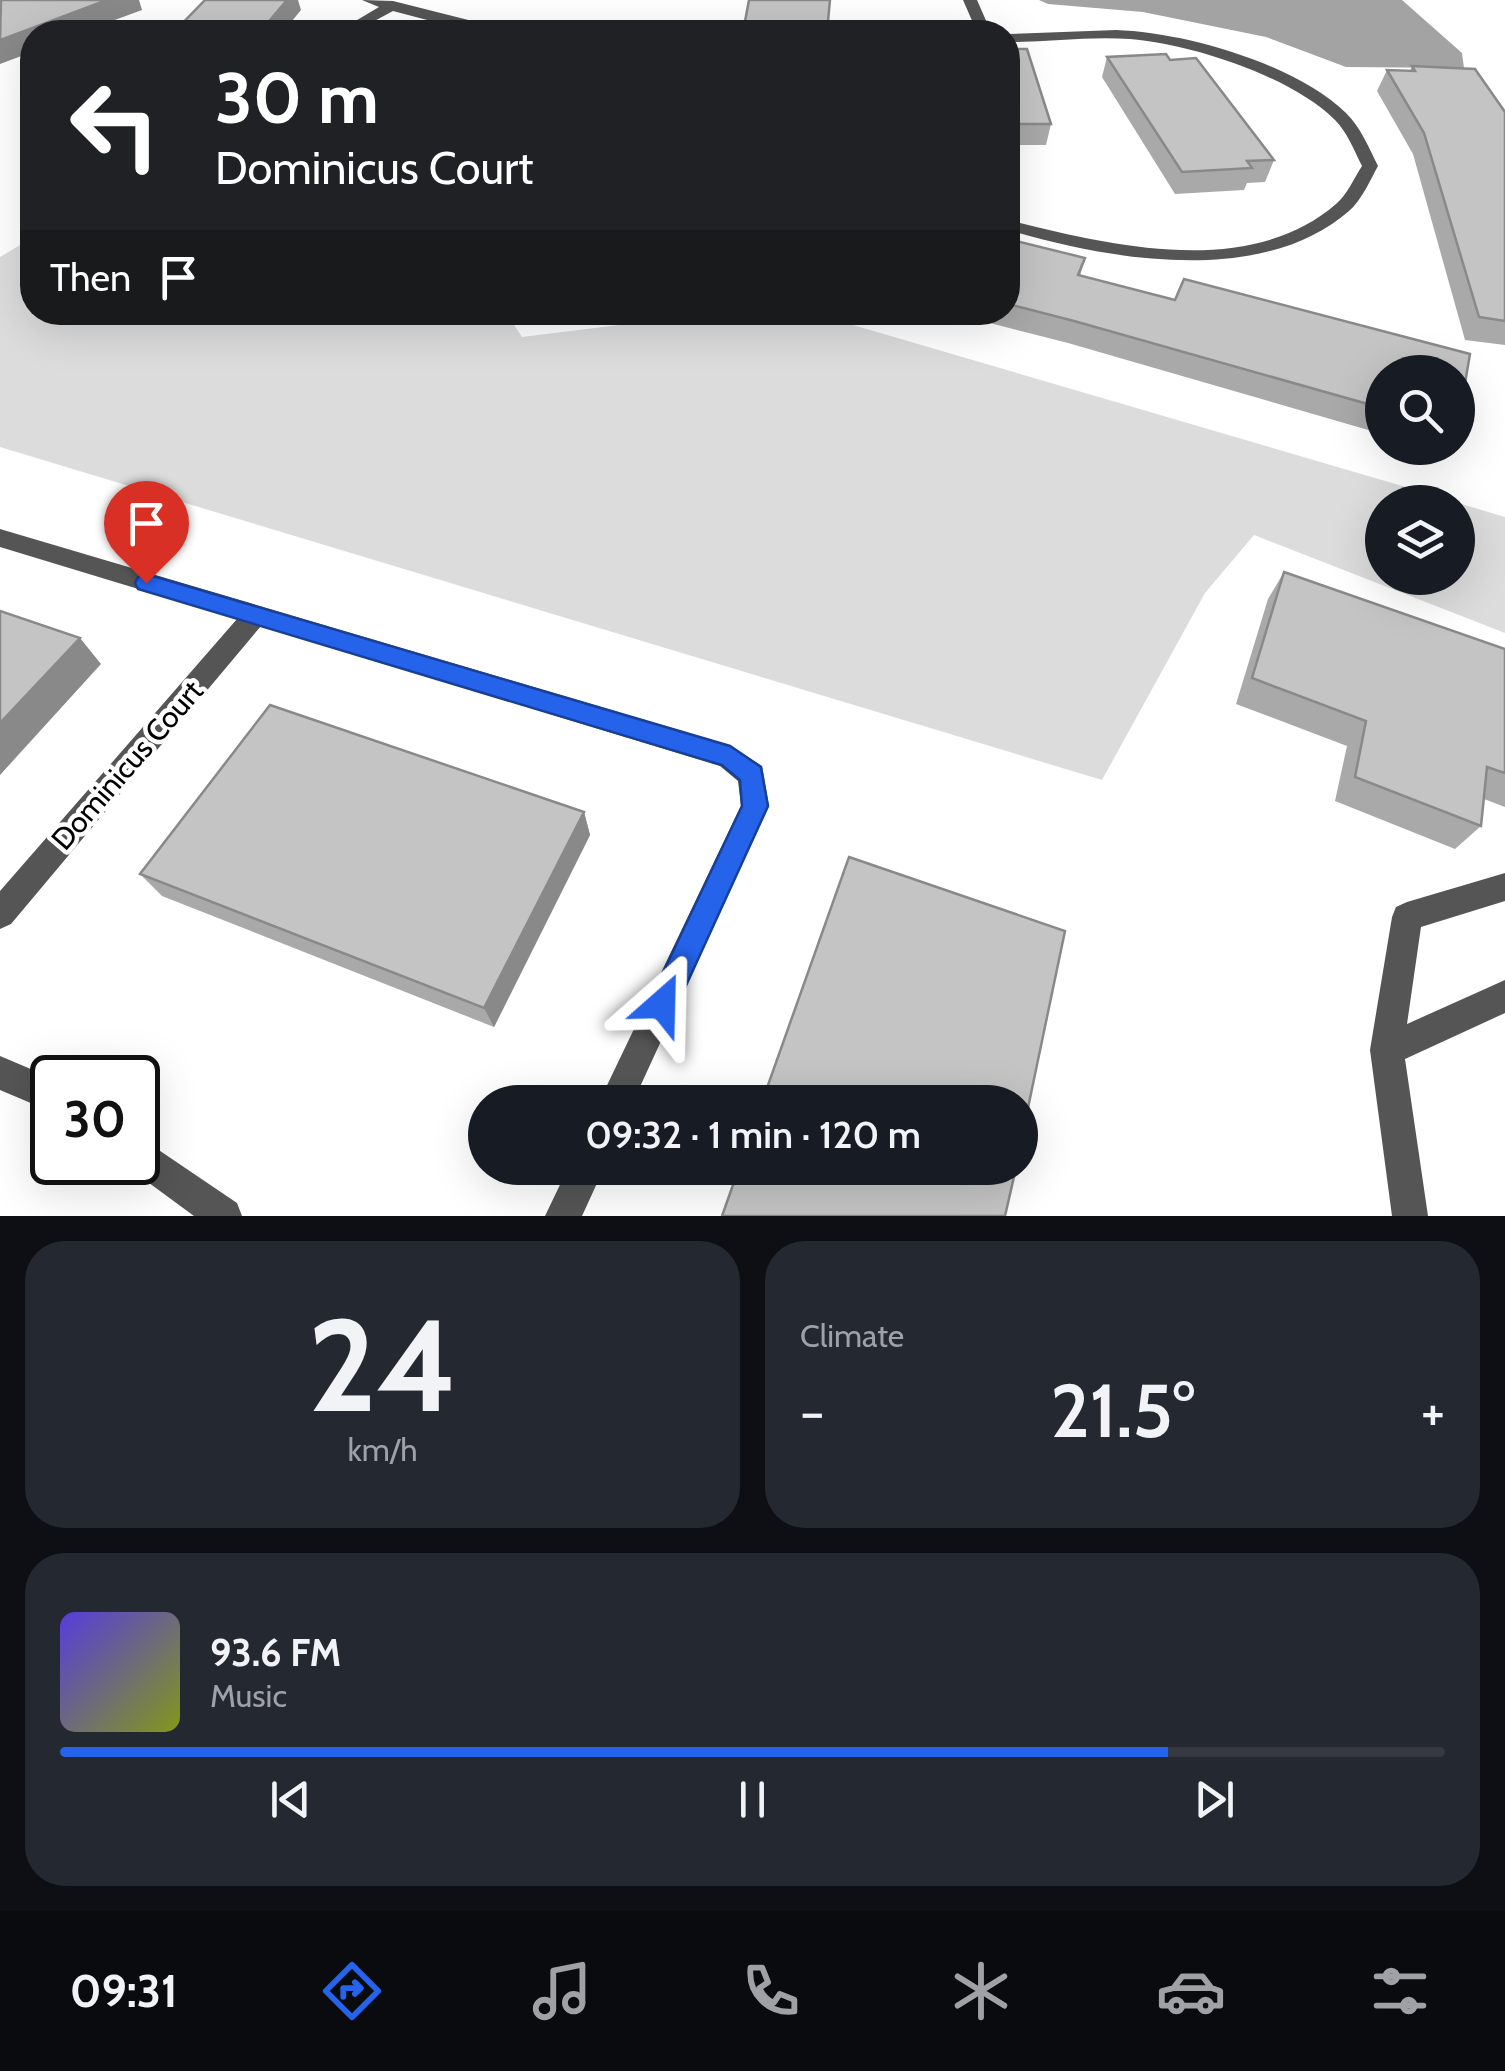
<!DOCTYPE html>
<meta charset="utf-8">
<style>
body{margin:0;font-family:Cabin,sans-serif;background:#242831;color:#f1f3f6;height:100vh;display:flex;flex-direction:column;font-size:38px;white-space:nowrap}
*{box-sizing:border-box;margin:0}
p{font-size:32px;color:#9ea1a6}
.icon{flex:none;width:55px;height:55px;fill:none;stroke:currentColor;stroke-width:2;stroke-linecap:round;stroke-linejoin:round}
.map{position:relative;height:1216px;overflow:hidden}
.sheet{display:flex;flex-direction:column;gap:25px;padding:25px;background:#0d0f14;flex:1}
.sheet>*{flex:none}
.banner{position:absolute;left:20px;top:20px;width:1000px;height:305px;border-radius:40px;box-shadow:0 10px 40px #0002;background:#202124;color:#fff;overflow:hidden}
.controls{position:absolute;left:1365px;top:355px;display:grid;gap:20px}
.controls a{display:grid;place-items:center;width:110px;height:110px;border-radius:50%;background:#171b24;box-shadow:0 10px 40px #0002;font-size:50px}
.speed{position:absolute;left:30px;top:1055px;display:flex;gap:20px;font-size:50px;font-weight:700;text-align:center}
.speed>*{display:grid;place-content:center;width:130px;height:130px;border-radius:50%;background:#171b24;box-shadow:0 10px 40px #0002;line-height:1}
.speed .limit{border:5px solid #111;border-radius:15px;background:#fff;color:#111}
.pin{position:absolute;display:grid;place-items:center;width:85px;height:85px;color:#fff;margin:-102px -42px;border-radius:50% 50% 50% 0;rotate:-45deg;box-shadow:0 0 10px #0007}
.pin .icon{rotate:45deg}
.me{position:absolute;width:110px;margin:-55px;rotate:25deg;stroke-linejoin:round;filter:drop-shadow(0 0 8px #0008)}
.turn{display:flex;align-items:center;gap:35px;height:210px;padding:0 30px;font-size:45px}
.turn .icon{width:130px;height:130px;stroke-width:2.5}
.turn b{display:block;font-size:70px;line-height:85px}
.then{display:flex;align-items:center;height:95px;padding:0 30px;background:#0003;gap:20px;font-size:38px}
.big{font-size:75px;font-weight:600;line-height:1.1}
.sheet .widget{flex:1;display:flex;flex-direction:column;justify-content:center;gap:15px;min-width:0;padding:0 35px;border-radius:40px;background:#242831}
.sheet .dial{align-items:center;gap:0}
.dial b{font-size:130px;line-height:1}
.song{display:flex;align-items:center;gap:30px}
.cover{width:120px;height:120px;border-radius:15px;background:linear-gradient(135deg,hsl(250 70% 55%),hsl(70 70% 35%))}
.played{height:10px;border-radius:5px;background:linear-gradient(90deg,#2563eb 80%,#363941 80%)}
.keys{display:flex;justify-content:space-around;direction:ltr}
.heat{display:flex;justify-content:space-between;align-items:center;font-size:55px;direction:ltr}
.sheet .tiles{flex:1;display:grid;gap:25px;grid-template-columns:1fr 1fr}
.widget:last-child{grid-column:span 2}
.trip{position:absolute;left:468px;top:1085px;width:570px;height:100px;border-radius:50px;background:#171b24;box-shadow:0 10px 40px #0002;font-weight:600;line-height:100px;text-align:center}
.dock{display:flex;height:160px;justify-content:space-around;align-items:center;background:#090b0e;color:#9ea1a6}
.dock .icon{width:70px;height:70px}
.dock .current{color:#2563eb}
.dock b{font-size:45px;color:#f1f3f6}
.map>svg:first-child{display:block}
.green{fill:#dcdcdc}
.water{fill:#a3a3a3}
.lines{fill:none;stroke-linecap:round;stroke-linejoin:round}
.minor{fill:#555;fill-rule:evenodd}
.wall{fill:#a9a9a9}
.shaded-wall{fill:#898989}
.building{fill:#c4c4c4;stroke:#898989;stroke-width:2.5}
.route{fill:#2563eb;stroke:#184099;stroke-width:2.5}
.labels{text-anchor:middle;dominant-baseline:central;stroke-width:9;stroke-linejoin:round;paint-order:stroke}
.street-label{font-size:30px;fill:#000;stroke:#fff}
</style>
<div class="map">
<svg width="1505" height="1216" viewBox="0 0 1505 1216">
<rect width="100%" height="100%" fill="#fff"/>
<!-- green -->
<path class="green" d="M 32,238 L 32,312 L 506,312 L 522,337 L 716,313 L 812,313 L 1457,502 L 1382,502 L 1382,578 L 1458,578 L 1458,503 L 1505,517 L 1505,633 L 1254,535 L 1205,593 L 1102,780 L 0,447 L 0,257 Z"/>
<!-- water -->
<path class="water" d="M 1039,0 L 1402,0 L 1462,53 L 1464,68 L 1346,67 L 1266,37 L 1143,12 L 1048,4 Z"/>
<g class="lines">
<!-- minor -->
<path class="minor" d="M 362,0 L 393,1 L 516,32 L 469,31 L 393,11 L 354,32 L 337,32 L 379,7 Z
M 963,0 L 977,0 L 991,32 L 977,32 Z
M 1116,30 C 1184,32 1296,64 1346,113 C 1361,128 1369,148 1378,166 C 1370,180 1362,200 1349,211 C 1262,287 1109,260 1008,230 L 1008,220 C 1109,245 1248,280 1336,204 C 1347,195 1354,178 1362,166 C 1354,150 1347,132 1335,120 C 1291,76 1191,44 1130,39 C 1089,36 1048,42 1008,42 L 1008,34 Z
M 0,529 L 729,745 L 762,766 L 769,806 L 633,1102 L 599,1102 L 741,806 L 738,781 L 720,766 L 261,626 L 11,924 L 0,929 L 0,891 L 237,619 L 0,547 Z
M 1505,873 L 1505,901 L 1421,927 L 1407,1024 L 1505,980 L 1505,1013 L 1405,1059 L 1428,1216 L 1392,1216 L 1370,1050 L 1392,917 L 1396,907 L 1407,902 Z
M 0,1056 L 52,1078 L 52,1112 L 0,1090 Z
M 138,1136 L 237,1203 L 242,1216 L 194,1216 L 126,1166 L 124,1162 L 138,1162 Z
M 568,1168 L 604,1168 L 582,1216 L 545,1216 Z"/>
</g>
<!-- wall -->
<path class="wall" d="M 1008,49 L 1051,124 L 1046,145 L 1008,145 Z
M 1107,57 L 1170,60 L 1274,160 L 1265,182 L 1247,183 L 1244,190 L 1175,194 L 1102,77 Z
M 1412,66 L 1505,112 L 1505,345 L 1465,340 L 1413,154 L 1377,91 L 1387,70 L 1410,71 Z
M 1008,239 L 1085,258 L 1080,276 L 1175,300 L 1184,279 L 1470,354 L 1463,395 L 1458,403 L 1458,372 L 1382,372 L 1382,434 L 1068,343 L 947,312 L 1008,312 Z
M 1284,572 L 1505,649 L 1505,807 L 1484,799 L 1481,826 L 1455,849 L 1335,801 L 1347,746 L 1236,704 L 1268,599 Z
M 584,812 L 590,835 L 494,1027 L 162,896 L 140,874 Z"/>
<!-- shaded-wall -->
<path class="shaded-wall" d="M 107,0 L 139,0 L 142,10 L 82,32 L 32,32 L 32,52 L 0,64 L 0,40 Z
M 287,0 L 298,0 L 301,10 L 283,32 L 260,32 Z
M 80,638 L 101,664 L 0,775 L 0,723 Z
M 584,812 L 590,835 L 494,1027 L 484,1008 Z"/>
<!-- building -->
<path class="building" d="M 1,0 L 107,0 L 0,40 Z
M 205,0 L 287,0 L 260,32 L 174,32 Z
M 749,0 L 830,0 L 827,32 L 743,32 Z
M 1008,49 L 1027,49 L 1051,124 L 1008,124 Z
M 1166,54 L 1170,60 L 1196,58 L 1274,160 L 1247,161 L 1252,168 L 1182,172 L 1107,57 Z
M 1412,66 L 1475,69 L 1505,112 L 1505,321 L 1479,317 L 1424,133 L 1387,70 L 1415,71 Z
M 1008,239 L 1085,258 L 1078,275 L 1175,300 L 1184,279 L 1470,354 L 1463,395 L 1458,394 L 1458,372 L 1382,372 L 1382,408 L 1074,321 L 1008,304 Z
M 1284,572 L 1505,649 L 1505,773 L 1487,767 L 1481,826 L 1355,777 L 1366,721 L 1252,678 Z
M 0,611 L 80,638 L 0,723 Z
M 270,705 L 584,812 L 484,1008 L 140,874 Z
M 849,857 L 1065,931 L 1020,1146 L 1020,1102 L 762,1102 Z
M 739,1168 L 1016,1168 L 1005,1216 L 722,1216 Z"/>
<!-- route -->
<path class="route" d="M 146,574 L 730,746 L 761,767 L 768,806 L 673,1014 L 662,1018 L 652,1014 L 648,1004 L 742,806 L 740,780 L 722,765 L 138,589 L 135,583 L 138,577 Z"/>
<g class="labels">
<!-- street labels -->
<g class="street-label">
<text transform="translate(127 765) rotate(-49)">Dominicus Court</text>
</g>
</g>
</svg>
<div class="controls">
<a><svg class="icon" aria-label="search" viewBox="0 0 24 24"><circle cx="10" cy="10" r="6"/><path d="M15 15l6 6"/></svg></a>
<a><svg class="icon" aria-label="layers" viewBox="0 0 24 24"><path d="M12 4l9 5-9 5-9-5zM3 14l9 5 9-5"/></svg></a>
</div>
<div class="speed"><div class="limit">30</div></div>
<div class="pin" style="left:146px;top:583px;background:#d93025"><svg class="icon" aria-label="arrive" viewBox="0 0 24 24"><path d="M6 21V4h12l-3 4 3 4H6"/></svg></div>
<svg class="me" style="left:662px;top:1004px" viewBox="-20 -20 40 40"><path d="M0-17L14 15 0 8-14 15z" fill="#2563eb" stroke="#fff" stroke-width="4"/></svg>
<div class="trip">09:32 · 1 min · 120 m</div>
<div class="banner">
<div class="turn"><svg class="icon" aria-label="left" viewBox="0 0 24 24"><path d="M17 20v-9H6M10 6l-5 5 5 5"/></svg><div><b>30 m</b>Dominicus Court</div></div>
<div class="then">Then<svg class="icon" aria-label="arrive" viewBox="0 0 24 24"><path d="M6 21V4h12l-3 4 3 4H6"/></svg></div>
</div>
</div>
<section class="sheet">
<div class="tiles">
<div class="widget dial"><b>24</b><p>km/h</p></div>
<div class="widget"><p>Climate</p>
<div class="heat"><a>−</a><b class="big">21.5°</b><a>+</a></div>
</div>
<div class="widget">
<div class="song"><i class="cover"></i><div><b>93.6 FM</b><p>Music</p></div></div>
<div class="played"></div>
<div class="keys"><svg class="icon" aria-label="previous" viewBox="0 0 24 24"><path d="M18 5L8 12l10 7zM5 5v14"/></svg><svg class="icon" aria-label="pause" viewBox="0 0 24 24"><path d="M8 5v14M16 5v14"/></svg><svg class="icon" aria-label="next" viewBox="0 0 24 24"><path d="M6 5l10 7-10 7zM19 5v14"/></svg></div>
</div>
</div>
</section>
<nav class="dock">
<b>09:31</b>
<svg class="icon current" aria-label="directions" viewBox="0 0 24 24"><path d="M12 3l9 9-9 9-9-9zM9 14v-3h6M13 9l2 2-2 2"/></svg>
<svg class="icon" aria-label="music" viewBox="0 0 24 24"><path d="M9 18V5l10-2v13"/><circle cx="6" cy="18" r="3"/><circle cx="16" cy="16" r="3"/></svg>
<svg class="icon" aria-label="phone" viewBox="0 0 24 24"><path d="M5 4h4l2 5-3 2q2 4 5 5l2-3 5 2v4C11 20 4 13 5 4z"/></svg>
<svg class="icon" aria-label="climate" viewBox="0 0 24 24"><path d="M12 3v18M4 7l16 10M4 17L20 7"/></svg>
<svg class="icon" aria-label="car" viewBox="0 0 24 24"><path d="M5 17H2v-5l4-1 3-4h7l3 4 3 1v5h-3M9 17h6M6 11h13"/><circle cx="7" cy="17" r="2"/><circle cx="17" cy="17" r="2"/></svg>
<svg class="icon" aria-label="filters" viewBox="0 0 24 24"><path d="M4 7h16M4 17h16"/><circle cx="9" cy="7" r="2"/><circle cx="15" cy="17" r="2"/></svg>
</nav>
